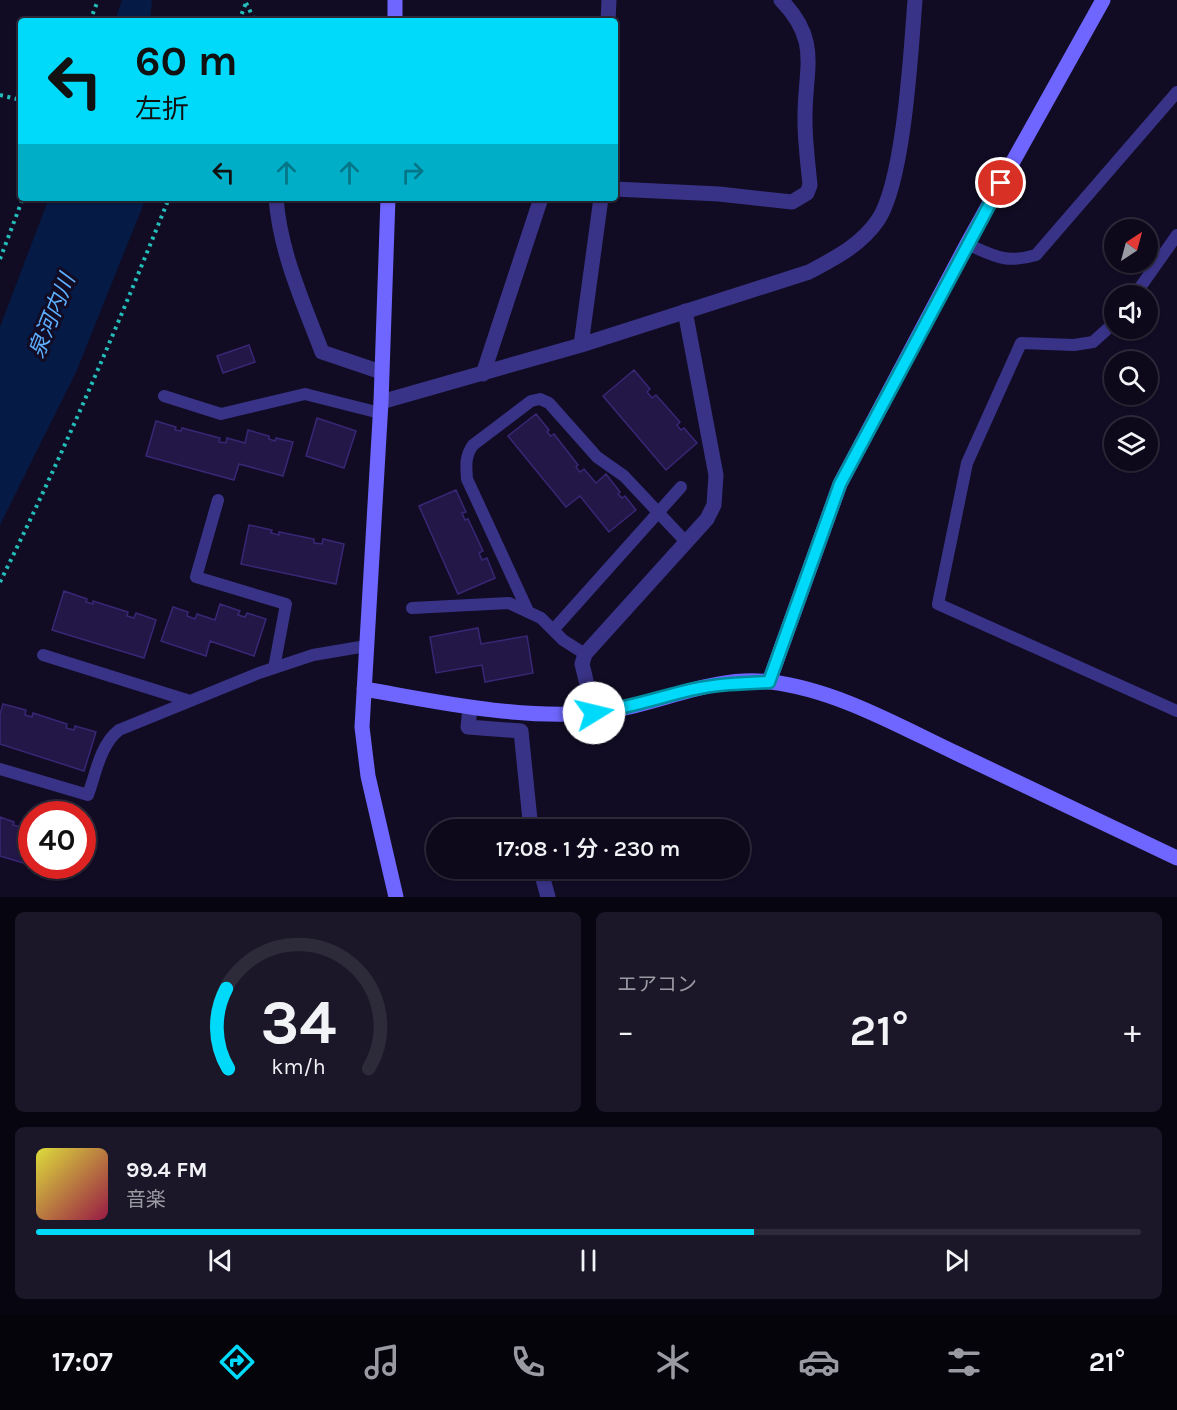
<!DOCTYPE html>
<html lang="ja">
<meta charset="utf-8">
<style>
body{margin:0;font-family:Karla,"Noto Sans JP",sans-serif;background:#1b1728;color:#f1f3f6;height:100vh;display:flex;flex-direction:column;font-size:22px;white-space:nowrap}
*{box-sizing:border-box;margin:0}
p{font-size:20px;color:#9a9aa3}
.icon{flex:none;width:33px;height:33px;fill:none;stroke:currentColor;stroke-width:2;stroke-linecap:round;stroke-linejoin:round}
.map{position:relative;height:897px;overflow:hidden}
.drawer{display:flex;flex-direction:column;gap:15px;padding:15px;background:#07050f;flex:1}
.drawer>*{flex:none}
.guide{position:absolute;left:18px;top:18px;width:600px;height:183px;border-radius:6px;box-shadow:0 2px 4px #0004,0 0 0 2px #2d2a3a;background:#00dafa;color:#111;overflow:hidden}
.needle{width:39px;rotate:36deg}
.fabs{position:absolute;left:1104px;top:219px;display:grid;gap:12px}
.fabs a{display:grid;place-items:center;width:54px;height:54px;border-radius:50%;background:#0d091b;box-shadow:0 2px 4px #0004,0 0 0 2px #2d2a3a;font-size:30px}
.speed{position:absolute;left:18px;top:801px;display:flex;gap:12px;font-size:30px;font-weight:700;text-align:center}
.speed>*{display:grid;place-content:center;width:78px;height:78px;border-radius:50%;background:#0d091b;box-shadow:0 2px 4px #0004,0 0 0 2px #2d2a3a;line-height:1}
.speed .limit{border:9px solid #d22;background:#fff;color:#111}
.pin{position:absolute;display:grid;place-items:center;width:51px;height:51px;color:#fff;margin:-26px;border:3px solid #fff;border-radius:50%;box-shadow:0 2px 6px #0007}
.me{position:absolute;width:66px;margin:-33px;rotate:81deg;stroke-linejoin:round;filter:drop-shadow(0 0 4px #0008)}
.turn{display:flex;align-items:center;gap:21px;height:126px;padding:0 18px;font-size:27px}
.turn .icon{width:78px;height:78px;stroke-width:2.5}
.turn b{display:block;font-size:42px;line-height:51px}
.lanes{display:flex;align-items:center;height:57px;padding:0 18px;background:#0003;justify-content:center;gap:30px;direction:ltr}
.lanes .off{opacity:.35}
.big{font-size:45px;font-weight:600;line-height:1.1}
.drawer .widget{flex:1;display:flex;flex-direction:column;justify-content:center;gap:9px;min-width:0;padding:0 21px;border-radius:9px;background:#1b1728}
.drawer .dial{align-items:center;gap:0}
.dial svg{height:156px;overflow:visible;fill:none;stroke:#2d2a3a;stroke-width:7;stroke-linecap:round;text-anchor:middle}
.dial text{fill:#f1f3f6;stroke:none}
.song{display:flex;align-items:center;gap:18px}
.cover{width:72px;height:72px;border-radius:9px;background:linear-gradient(135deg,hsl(60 70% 55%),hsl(340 70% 35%))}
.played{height:6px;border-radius:3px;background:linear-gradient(90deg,#00dafa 65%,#2d2a3a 65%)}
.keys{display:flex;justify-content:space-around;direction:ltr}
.heat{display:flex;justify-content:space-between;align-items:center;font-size:33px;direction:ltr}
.drawer .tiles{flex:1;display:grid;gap:15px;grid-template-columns:1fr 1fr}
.widget:last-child{grid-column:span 2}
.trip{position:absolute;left:426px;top:819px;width:324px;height:60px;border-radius:30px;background:#0d091b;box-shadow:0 2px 4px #0004,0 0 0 2px #2d2a3a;font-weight:600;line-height:60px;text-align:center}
.dock{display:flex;height:96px;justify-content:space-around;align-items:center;background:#05040b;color:#9a9aa3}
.dock .icon{width:42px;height:42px}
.dock .current{color:#00dafa}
.dock b{font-size:27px;color:#f1f3f6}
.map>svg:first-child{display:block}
.water{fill:#051a44}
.building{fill:#221747;stroke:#382775;stroke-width:1.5}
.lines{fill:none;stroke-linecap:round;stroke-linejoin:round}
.path{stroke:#24beba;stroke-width:4;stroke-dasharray:3 4.5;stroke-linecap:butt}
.lane{stroke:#393387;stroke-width:12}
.street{stroke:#393387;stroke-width:15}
.secondary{stroke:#6f66ff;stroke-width:15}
.route-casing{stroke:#008ea2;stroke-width:15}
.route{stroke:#00dafa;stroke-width:10}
.labels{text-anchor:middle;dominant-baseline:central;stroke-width:6;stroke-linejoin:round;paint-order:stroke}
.water-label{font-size:22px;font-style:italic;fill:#5dafff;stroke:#110c24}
</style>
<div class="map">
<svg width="1177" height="897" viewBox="0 0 1177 897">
<rect width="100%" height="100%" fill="#110c24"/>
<!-- water -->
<path class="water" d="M 122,0 L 152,0 L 150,21 L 115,21 Z
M 49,198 L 146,198 L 77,370 L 0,525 L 0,327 Z"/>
<!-- building -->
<path class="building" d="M 249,345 L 255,362 L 223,373 L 217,356 Z
M 634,370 L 650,389 L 647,392 L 652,398 L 656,395 L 680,422 L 677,425 L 681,430 L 684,428 L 697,443 L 666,470 L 603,396 Z
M 536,414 L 549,430 L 547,432 L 551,436 L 554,434 L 578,465 L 576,467 L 580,472 L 584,469 L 596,483 L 606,474 L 620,492 L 618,494 L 622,498 L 625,496 L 636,510 L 609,532 L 580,496 L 566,507 L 508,436 Z
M 317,418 L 356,431 L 344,468 L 306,456 Z
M 156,421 L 176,427 L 175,430 L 181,431 L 182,428 L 220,438 L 219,442 L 226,443 L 227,438 L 245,443 L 248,430 L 269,436 L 269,439 L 275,441 L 276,438 L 293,442 L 283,476 L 239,464 L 234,480 L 146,456 Z
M 456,490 L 466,512 L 462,513 L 465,520 L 468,519 L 483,551 L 479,553 L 482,560 L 487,558 L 495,578 L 458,594 L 419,506 Z
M 249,525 L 272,530 L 271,533 L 279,535 L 279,532 L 314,539 L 314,543 L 322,544 L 323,539 L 344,544 L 336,584 L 241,564 Z
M 64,591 L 87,599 L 86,602 L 93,604 L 93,601 L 128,612 L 127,616 L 134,618 L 136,613 L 156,620 L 144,658 L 52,630 Z
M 220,604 L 240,611 L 238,615 L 245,617 L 247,613 L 266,619 L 254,656 L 210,641 L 206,656 L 161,641 L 173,607 L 188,612 L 187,616 L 195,619 L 197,614 L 215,620 Z
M 478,628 L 481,644 L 527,636 L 533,673 L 485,682 L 482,665 L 436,673 L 430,637 Z
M 3,704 L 26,710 L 25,715 L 32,717 L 33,713 L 67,724 L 66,728 L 74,730 L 75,726 L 96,732 L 84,771 L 0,744 L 0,714 Z
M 0,817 L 14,822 L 13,825 L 20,827 L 21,822 L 32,825 L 32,849 L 27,864 L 0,856 Z"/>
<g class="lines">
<!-- path -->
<path class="path" d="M 246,3 L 255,21
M 90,21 L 98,0
M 239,21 L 247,0
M 0,95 L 21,100
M 0,259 L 23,198
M 0,582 C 62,457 117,328 169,198"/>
<!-- lane -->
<path class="lane" d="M 967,244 C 994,256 1006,264 1036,255 L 1177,92
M 1134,296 L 1177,235
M 1114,323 L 1093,342 L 1074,345 L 1021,343 L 967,463 L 938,604 L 1177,711
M 164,396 L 221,414 L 305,394 L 380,413
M 218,500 L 196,577 L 286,604 L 274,668
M 412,608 L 509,603 L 541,618 L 563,640 L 585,654
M 527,609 L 467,479 C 466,466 465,456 473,445 L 531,401 L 540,399 L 549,403 L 597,457 L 624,476 L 686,542
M 554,629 L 681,487
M 43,655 L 190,701
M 0,769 L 88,795 C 96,773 100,745 119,730 L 259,673 L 313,655 L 366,646"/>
<!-- street -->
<path class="street" d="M 608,21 L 609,0
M 615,189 L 719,194 L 792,202 L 807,193 L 810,185 C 808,164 805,142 805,121 C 804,69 822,42 781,0
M 276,198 C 280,252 303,302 322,352 L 381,372
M 581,345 L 601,198
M 483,374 L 541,198
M 381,402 L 581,345 L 809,272 C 835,258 860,246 878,220 C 904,181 911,51 915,0
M 470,708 L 468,727 L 521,731 L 531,830
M 594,713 L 582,664 L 585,654 L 707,519 L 714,505 L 716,475 L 685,311
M 540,868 L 548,897"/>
<!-- secondary -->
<path class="secondary" d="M 395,21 L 395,0
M 388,198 L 381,402 L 362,727 L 368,776 L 396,897
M 769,682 L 840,484 L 967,244 L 1103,0
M 364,689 C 439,702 515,719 593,713 C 653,708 710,674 771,682 C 836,690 897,725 956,753 C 1030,788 1103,823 1177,858"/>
</g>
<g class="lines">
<!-- route casing -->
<g class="route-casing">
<path id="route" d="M 594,713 C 627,708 657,698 690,690 C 716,684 742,683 769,682 L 840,484 L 1001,183"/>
</g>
<!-- route -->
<use href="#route" class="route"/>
</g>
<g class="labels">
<!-- water labels -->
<g class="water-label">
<text transform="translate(52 316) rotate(-68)">泉河内川</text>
</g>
</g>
</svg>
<div class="fabs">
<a><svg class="needle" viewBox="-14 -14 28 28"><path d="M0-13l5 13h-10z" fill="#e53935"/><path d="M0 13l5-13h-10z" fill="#9a9aa3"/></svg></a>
<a><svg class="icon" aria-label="sound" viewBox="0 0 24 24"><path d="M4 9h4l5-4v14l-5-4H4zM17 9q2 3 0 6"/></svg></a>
<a><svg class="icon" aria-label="search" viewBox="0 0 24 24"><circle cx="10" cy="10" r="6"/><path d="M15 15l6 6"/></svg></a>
<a><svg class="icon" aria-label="layers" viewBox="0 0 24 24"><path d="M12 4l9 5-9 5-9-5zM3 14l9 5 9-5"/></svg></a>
</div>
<div class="speed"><div class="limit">40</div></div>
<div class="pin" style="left:1001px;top:183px;background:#d93025"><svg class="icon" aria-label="arrive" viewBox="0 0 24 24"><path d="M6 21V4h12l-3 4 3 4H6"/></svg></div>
<svg class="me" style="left:594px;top:713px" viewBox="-20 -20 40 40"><circle r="19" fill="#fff"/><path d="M0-13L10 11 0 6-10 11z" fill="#00dafa"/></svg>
<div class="trip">17:08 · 1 分 · 230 m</div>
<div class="guide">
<div class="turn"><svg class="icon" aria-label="left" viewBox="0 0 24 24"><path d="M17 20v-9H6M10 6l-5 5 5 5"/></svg><div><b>60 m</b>左折</div></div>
<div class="lanes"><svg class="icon" aria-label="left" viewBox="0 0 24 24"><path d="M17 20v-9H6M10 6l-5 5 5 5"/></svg><svg class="icon off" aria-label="ahead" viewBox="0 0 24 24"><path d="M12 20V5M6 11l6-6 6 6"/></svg><svg class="icon off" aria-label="ahead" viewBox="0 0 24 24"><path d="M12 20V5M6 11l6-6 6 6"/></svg><svg class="icon off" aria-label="right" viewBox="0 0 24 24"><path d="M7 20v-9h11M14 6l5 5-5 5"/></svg></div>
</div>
</div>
<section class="drawer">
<div class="tiles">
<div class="widget dial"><svg viewBox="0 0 100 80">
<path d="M14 69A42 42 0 1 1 86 69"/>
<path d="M14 69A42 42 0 0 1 13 28" stroke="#00dafa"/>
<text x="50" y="56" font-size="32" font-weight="700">34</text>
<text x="50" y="72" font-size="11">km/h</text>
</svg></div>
<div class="widget"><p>エアコン</p>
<div class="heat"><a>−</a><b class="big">21°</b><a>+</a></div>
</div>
<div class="widget">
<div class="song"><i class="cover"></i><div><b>99.4 FM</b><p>音楽</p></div></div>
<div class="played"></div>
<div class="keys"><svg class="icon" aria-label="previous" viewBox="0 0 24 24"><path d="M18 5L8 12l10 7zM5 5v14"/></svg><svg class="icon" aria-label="pause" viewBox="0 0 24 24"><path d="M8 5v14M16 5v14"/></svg><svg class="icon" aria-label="next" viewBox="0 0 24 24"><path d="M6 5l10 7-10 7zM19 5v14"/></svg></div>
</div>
</div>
</section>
<nav class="dock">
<b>17:07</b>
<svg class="icon current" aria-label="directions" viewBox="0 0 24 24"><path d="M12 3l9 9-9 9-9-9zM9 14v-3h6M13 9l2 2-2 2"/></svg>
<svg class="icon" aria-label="music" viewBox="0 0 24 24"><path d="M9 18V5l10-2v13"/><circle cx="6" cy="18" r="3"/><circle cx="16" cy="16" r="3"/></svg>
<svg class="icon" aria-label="phone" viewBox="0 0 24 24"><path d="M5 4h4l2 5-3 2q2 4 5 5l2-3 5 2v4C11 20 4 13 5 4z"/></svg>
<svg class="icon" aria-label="climate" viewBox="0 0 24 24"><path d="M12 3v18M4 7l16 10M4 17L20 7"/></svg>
<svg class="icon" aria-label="car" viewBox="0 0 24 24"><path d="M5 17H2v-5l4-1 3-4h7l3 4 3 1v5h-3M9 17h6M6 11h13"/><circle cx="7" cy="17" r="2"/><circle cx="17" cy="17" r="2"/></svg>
<svg class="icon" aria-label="filters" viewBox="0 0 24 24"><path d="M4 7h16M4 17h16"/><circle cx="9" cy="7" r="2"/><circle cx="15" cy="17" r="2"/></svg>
<b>21°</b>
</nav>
